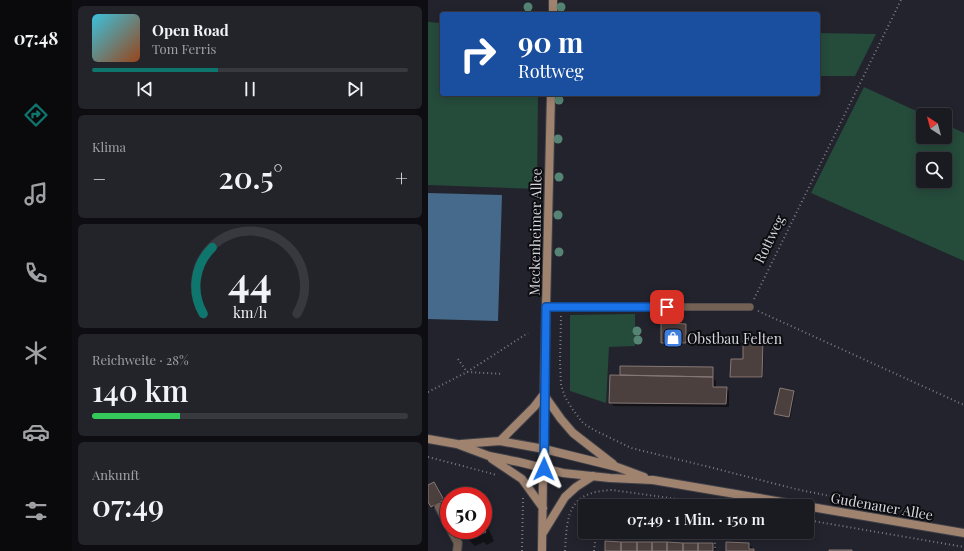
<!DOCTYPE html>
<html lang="de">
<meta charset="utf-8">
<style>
body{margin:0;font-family:"Playfair Display",serif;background:#23232a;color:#f1f3f6;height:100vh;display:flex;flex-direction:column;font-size:15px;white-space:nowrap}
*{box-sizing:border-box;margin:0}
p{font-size:13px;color:#9fa1a5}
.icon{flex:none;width:22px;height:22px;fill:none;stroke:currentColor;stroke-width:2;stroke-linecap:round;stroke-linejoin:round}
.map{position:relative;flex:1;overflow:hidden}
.panel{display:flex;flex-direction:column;gap:6px;padding:6px;background:#0e0e12;width:356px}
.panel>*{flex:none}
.hud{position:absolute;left:12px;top:12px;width:380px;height:84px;border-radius:4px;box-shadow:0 2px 10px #0003,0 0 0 1px #38383f;background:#1a4fa0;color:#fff;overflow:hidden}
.needle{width:26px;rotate:324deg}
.fabs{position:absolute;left:488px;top:108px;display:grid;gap:8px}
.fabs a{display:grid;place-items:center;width:36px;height:36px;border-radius:4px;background:#1a1a21;box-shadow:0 2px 10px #0003,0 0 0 1px #38383f;font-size:20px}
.speed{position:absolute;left:12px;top:487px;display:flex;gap:8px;font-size:20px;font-weight:700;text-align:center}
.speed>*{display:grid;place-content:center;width:52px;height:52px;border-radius:50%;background:#1a1a21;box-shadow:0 2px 10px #0003,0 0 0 1px #38383f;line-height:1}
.speed .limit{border:6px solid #d22;background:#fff;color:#111}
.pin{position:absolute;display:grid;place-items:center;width:34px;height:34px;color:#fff;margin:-17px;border-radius:8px;box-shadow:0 2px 6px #0006}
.me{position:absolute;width:44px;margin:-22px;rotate:1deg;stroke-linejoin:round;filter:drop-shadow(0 0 3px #0008)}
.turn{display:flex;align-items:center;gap:14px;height:84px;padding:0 12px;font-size:18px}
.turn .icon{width:52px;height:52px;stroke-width:2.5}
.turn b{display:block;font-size:28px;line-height:34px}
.big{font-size:30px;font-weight:600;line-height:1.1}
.panel .card{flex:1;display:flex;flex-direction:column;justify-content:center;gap:6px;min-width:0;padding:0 14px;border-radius:6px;background:#23232a}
.panel .dial{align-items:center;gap:0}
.dial svg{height:104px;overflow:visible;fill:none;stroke:#38383f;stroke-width:7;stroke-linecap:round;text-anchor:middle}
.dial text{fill:#f1f3f6;stroke:none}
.song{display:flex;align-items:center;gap:12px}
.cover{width:48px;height:48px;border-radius:6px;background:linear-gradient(135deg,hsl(190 70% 55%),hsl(20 70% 35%))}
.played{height:4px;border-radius:2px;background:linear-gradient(90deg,#0f766e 40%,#38383f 40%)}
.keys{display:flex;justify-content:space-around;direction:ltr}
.heat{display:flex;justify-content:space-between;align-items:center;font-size:22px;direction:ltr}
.charge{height:6px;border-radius:3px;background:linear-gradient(90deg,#34c759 28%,#38383f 0)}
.trip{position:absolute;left:150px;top:499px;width:236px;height:40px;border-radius:4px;background:#1a1a21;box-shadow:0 2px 10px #0003,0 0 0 1px #38383f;font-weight:600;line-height:40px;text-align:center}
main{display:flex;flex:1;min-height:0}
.dock{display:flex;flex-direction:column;width:72px;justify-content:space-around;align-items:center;background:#0a0a0d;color:#9fa1a5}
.dock .icon{width:28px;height:28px}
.dock .selected{color:#0f766e}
.dock b{font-size:18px;color:#f1f3f6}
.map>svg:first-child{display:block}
.green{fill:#254b3b;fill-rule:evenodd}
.water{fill:#456a8c}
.shadow{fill:#0007}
.building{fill:#4c403e;stroke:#867877}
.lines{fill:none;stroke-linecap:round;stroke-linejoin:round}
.lane-casing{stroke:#3f4048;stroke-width:8}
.street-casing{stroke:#3f4048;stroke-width:10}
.secondary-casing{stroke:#3f4048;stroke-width:10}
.path{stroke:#7a7b83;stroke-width:2;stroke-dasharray:1 3;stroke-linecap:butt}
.lane{stroke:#736154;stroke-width:7}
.street{stroke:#736154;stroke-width:8}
.secondary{stroke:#a0836f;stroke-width:8}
.tree{fill:#558474}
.route-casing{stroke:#114b97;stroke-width:10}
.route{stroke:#1a73e8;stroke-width:7}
.labels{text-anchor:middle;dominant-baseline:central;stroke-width:4;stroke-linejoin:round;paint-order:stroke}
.street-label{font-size:14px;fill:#d6d7dd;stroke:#0d0d11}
.poi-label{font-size:14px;fill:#d6d7dd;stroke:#0d0d11;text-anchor:start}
</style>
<main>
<nav class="dock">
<b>07:48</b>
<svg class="icon selected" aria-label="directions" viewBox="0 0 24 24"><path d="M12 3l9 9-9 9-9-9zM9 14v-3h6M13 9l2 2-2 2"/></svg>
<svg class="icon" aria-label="music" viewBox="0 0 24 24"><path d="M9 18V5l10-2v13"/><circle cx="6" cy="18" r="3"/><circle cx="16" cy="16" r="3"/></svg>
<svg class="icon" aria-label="phone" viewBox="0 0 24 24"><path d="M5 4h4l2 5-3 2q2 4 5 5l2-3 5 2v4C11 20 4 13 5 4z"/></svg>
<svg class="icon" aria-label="climate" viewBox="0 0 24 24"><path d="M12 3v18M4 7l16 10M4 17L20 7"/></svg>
<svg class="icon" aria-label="car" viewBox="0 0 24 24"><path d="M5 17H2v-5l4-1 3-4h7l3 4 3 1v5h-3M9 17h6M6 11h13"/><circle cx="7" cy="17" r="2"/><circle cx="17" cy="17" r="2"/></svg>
<svg class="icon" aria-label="filters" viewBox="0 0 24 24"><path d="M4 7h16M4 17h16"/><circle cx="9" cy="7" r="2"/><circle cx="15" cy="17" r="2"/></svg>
</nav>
<section class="panel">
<div class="card">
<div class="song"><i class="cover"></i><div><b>Open Road</b><p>Tom Ferris</p></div></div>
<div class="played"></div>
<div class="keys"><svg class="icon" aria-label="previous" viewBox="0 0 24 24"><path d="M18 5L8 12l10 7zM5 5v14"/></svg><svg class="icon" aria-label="pause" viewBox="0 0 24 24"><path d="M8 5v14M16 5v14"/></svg><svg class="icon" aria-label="next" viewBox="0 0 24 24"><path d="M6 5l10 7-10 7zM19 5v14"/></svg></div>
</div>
<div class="card"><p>Klima</p>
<div class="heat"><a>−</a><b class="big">20.5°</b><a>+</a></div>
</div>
<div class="card dial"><svg viewBox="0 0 100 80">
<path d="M14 69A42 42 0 1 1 86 69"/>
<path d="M14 69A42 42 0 0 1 21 18" stroke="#0f766e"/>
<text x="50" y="56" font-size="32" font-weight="700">44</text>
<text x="50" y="72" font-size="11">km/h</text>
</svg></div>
<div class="card"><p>Reichweite · 28%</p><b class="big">140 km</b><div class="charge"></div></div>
<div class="card"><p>Ankunft</p><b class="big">07:49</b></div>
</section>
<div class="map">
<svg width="536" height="551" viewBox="0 0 536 551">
<rect width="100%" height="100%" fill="#22232c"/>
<!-- green -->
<path class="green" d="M 0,22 L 14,23 L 14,94 L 110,94 L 109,189 L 0,185 Z
M 390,33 L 448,34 L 427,76 L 390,76 Z
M 436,87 L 497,115 L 495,115 L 495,137 L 517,137 L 517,124 L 536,133 L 536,261 L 383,193 ZM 495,159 L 517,159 L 517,181 L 495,181 Z
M 207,314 L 207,346 L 181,347 L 178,403 L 142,391 L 142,315 Z"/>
<!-- water -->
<path class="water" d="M 0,193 L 74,195 L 70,321 L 0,319 Z"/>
<!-- shadow -->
<path class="shadow" d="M 258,325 L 259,326 L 259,344 L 235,344 L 234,342 Z
M 334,342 L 336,343 L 335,378 L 305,378 L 303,377 Z
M 284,368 L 285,370 L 286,379 L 288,381 L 288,388 L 298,388 L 301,391 L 301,407 L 186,406 L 182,403 L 195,376 L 193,375 Z
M 353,389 L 367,393 L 362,418 L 348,414 Z
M 6,483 L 9,486 L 18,503 L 6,509 L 0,500 L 0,486 Z
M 55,514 L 62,528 L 60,528 L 66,541 L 59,545 L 56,542 L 47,546 L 38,537 L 35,530 L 55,530 Z
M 178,542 L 285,544 L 288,547 L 288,551 L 178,551 Z
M 321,544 L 327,551 L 299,551 Z"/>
<!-- building -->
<path class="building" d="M 233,323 L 258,324 L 258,343 L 233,343 Z
M 315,341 L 335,341 L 334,377 L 302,377 L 303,359 L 315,359 Z
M 192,366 L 285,367 L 285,377 L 192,375 Z
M 182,375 L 285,377 L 285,387 L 299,387 L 298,404 L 181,403 Z
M 352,388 L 366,391 L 361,417 L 346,414 Z
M 6,482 L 16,500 L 3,507 L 0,502 L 0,485 Z
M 41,492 L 43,496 L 33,496 Z
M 55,527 L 58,532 L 49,536 L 47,533 L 37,537 L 34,530 L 55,530 Z
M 177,541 L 193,542 L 193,551 L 177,551 Z
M 193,542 L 209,542 L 209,551 L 193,551 Z
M 209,542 L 224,542 L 224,551 L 209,551 Z
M 224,542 L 239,542 L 239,551 L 224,551 Z
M 239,542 L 255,543 L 255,551 L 239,551 Z
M 298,542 L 321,543 L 321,549 L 326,549 L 326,551 L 298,551 Z
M 255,543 L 270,543 L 270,551 L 255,551 Z
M 270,543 L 285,543 L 285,551 L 270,551 Z
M 401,550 L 424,550 L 424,551 L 401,551 Z"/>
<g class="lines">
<!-- lane casing -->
<g class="lane-casing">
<path id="lane" d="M 118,307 L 322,307"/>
</g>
<!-- street casing -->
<g class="street-casing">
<path id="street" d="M 11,507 L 21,526
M 23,530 L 30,543 L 29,551"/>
</g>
<!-- secondary casing -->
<g class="secondary-casing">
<path id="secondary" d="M 125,14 L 125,0
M 116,395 L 133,419 L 145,433 L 185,464
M 0,439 L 29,444 L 61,456 L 91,462 L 135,473 L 182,478 L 225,480 L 536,533
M 72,441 L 106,407 L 116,394
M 33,444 L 72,441 L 116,449 L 189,467 L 216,477
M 64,459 L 94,479 L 115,508
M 115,533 L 137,497 L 148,487 L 165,476
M 114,551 L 116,394 L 123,94"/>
</g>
<!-- path -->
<path class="path" d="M 326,299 L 473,0
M 330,311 L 536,405
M 133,316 L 132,361 L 133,385 L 137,397 L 145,410 L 155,423 L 166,430 L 203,448 L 273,465 L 372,490 L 497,515
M 30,359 L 39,372 L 75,374
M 0,392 L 39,372 L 100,333
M 0,457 L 69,475
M 379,520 L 536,547
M 94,551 L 95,498
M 137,551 C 139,514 140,492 184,490 L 300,506
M 166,551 L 168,533 L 287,536 L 287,551"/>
<!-- lane -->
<use href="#lane" class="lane"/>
<!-- street -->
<use href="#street" class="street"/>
<!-- secondary -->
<use href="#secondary" class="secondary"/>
</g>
<!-- trees -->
<g class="tree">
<circle cx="100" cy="7" r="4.5"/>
<circle cx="133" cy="7" r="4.5"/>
<circle cx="131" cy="100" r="4.5"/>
<circle cx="130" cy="139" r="4.5"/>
<circle cx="131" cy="177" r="4.5"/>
<circle cx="130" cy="215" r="4.5"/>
<circle cx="131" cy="252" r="4.5"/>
<circle cx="209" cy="331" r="4.5"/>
<circle cx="210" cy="340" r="4.5"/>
</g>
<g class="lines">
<!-- route casing -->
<g class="route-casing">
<path id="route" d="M 116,469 L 118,307 L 239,307"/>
</g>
<!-- route -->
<use href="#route" class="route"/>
</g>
<!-- icons -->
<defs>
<g id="shop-square" transform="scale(1)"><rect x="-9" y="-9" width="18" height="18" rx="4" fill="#3f7fe0" stroke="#0d0d11"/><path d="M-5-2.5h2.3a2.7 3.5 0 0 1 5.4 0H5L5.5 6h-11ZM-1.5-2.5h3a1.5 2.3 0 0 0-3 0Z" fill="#fff"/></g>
</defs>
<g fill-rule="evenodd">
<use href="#shop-square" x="245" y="338"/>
</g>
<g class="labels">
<!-- street labels -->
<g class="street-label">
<text transform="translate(107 232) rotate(-89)">Meckenheimer Allee</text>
<text transform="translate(341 239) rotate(-64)">Rottweg</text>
<text transform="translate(454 506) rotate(10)">Gudenauer Allee</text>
</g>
<!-- poi labels -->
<g class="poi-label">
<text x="259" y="338">Obstbau Felten</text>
</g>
</g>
</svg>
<div class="fabs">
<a><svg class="needle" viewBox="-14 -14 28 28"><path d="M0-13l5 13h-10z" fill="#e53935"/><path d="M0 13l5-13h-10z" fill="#9fa1a5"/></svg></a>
<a><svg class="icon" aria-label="search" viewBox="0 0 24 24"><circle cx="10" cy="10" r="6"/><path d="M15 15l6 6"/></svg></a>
</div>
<div class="speed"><div class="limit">50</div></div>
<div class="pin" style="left:239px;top:307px;background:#d93025"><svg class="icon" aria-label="arrive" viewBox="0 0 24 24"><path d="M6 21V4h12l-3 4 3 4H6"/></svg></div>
<svg class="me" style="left:116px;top:469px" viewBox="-20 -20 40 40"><path d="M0-17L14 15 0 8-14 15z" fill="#1a73e8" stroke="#fff" stroke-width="4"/></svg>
<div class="trip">07:49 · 1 Min. · 150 m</div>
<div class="hud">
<div class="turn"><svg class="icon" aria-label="right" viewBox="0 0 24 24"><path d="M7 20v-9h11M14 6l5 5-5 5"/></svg><div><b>90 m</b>Rottweg</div></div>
</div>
</div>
</main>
